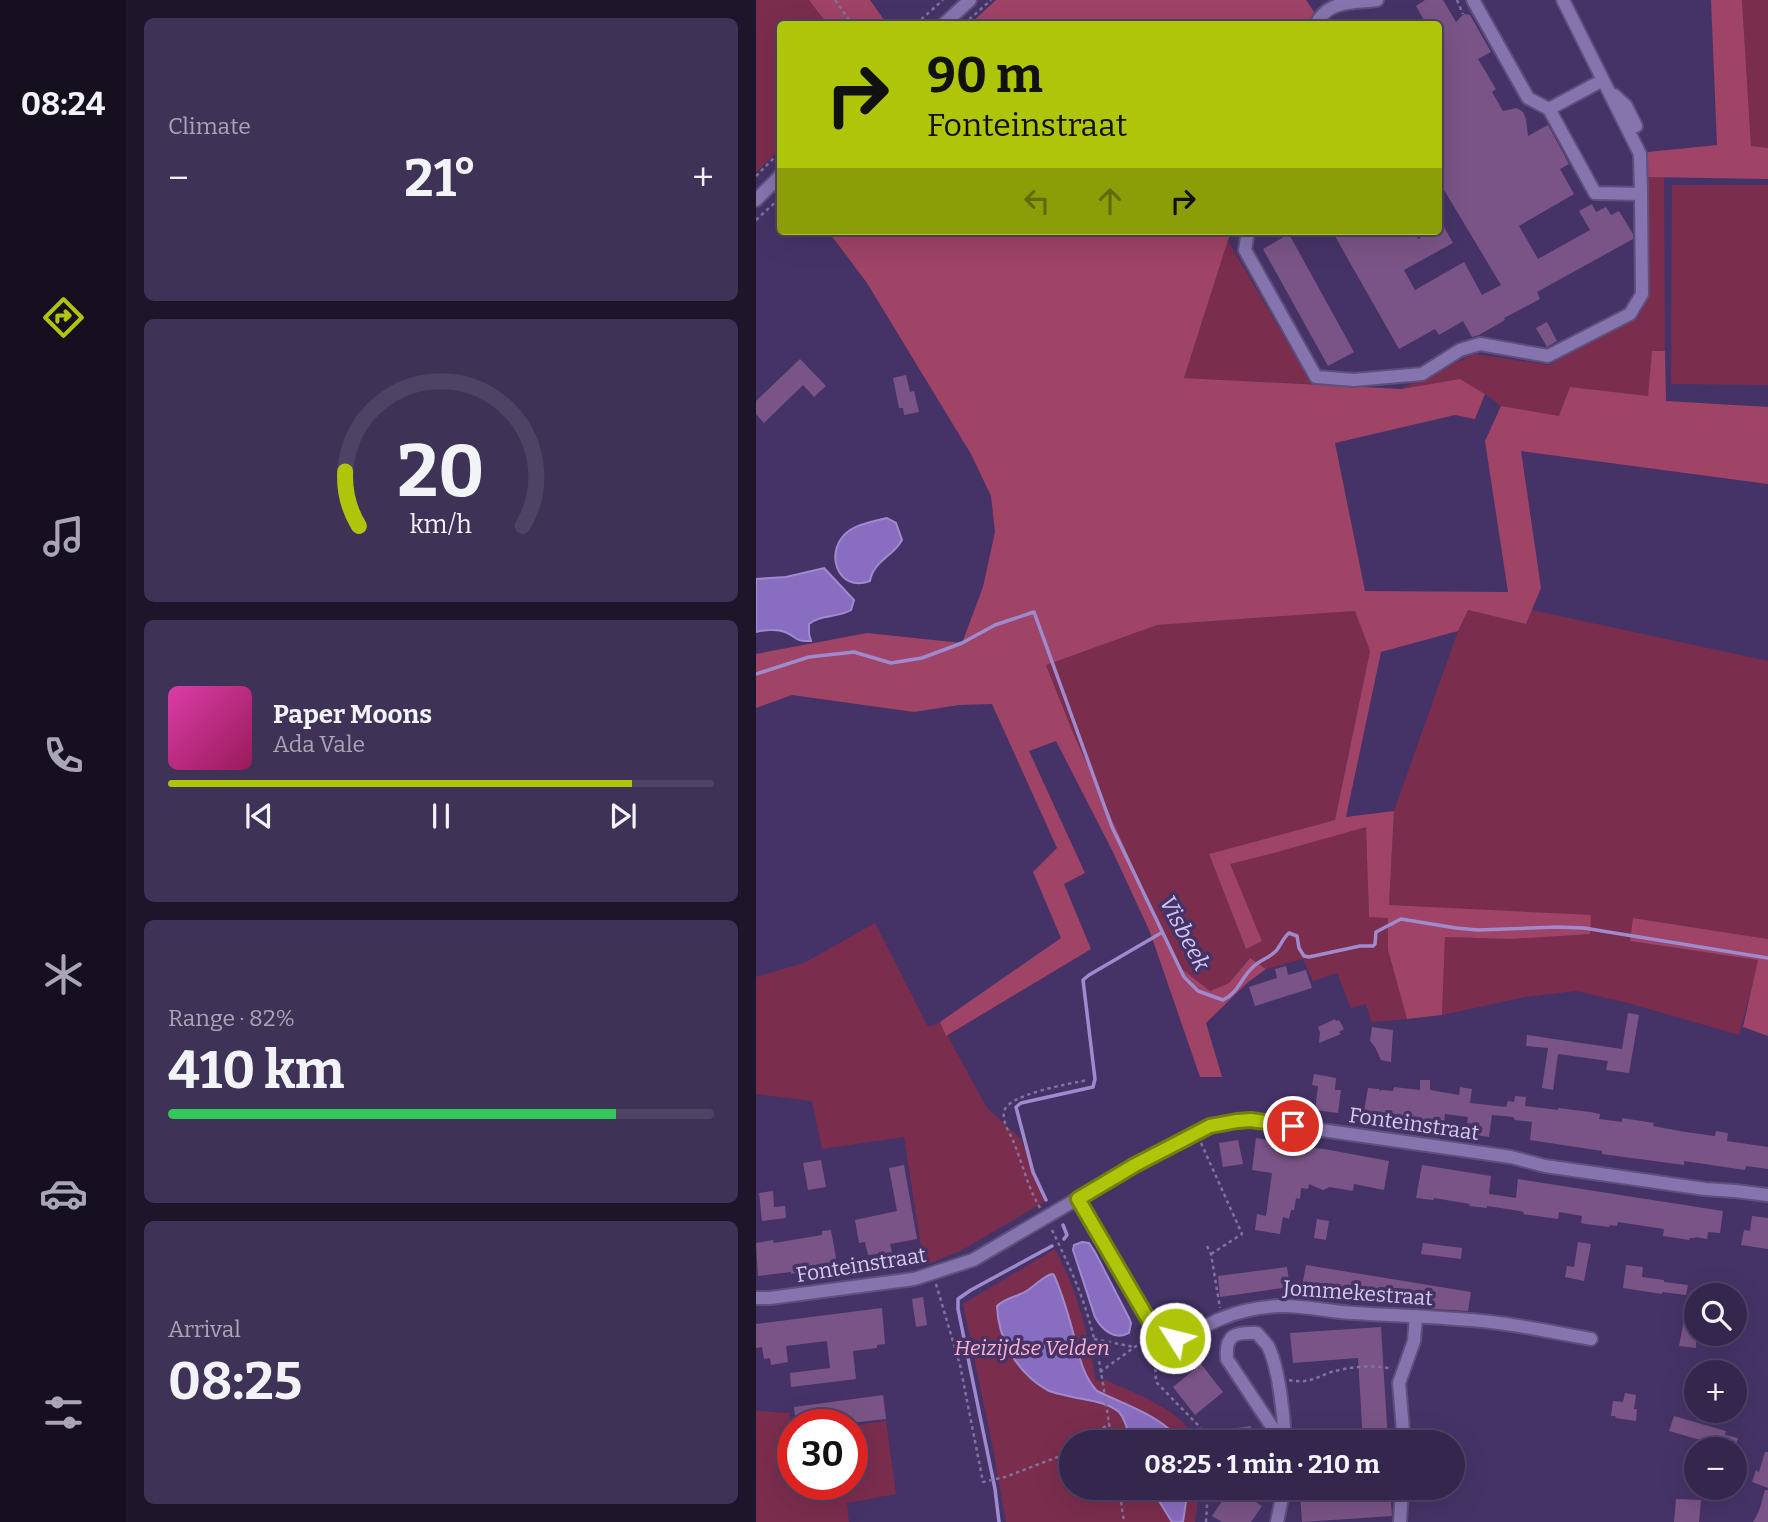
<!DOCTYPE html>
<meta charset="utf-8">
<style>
body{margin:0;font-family:Bitter,serif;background:#3f3257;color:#f1f3f6;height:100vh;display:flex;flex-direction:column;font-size:26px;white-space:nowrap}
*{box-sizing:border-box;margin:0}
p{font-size:23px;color:#a9a5b6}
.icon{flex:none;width:38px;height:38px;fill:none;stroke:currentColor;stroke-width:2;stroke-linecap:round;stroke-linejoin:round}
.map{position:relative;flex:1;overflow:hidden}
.panel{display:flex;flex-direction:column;gap:18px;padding:18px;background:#1d152a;width:630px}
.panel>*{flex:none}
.banner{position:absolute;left:21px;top:21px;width:665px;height:214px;border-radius:7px;box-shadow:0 7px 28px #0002,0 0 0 2px #4e4365;background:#aec509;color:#111;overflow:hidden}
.controls{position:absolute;left:928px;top:1283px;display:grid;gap:14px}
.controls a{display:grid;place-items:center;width:63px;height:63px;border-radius:50%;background:#34264d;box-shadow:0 7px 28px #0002,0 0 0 2px #4e4365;font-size:35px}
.speed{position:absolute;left:21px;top:1409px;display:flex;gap:14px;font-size:35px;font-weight:700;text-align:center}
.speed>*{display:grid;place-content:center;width:91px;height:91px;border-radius:50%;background:#34264d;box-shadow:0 7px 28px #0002,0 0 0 2px #4e4365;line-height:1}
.speed .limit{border:10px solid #d22;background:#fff;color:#111}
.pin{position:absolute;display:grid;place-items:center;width:60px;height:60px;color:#fff;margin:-30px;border:4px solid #fff;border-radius:50%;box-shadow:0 2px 7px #0007}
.me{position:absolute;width:77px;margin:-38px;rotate:306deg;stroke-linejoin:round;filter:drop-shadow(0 0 5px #0008)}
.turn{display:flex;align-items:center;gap:24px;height:147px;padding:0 35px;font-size:32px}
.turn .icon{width:91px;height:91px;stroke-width:2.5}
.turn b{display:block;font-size:49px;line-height:60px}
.lanes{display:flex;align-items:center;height:66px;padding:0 35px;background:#0003;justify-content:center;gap:35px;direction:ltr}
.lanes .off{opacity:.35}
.big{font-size:52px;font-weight:700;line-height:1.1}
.panel .tile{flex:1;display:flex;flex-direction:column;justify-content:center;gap:10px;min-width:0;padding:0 24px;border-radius:10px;background:#3f3257}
.panel .dial{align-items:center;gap:0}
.dial svg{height:182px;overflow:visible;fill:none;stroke:#4e4365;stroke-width:7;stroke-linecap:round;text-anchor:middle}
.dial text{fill:#f1f3f6;stroke:none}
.song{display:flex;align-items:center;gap:21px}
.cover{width:84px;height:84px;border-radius:10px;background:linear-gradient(135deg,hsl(320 70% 55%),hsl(330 70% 35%))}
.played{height:7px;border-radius:4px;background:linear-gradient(90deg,#aec509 85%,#4e4365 85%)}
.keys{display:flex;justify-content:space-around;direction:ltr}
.heat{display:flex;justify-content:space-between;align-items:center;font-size:38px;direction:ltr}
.charge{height:10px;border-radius:5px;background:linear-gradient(90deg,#34c759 82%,#4e4365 0)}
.trip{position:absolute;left:303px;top:1430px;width:406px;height:70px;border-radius:35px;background:#34264d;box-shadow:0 7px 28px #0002,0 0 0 2px #4e4365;font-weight:700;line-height:70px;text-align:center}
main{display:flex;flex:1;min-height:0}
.tabs{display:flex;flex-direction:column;width:126px;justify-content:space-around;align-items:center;background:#150f1f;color:#a9a5b6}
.tabs .icon{width:49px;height:49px}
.tabs .active{color:#aec509}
.tabs b{font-size:32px;color:#f1f3f6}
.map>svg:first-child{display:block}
.green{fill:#7b2d4d}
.forest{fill:#9f4367}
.water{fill:#896dc1;stroke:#a08ace;stroke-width:2}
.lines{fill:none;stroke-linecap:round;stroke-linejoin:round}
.stream{stroke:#a08ace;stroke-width:3.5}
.building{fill:#7a5486}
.minor-casing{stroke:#5f4f7b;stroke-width:16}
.path{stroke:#80729e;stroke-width:2.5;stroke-dasharray:3.5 3.5;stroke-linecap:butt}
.minor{stroke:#8674ae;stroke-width:12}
.route-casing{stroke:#718006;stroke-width:18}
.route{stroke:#aec509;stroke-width:12}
.labels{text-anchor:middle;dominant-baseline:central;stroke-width:7;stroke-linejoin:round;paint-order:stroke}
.street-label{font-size:21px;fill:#d5cdec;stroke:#453367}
.park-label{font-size:21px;font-style:italic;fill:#feb1cb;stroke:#453367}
.water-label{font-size:23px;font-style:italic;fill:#d4c8f5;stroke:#453367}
</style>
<main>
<nav class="tabs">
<b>08:24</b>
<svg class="icon active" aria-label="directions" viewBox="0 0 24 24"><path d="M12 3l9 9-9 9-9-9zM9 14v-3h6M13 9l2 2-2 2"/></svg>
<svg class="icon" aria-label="music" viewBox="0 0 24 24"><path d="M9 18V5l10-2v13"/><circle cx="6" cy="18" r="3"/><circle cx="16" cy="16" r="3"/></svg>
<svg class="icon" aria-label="phone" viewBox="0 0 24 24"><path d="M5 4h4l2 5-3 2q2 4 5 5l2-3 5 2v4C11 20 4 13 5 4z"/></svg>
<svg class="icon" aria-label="climate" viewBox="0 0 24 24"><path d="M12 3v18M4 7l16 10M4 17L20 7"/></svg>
<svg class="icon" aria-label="car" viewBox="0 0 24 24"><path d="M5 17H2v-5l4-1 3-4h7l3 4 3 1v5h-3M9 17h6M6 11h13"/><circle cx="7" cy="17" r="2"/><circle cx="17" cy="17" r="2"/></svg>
<svg class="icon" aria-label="filters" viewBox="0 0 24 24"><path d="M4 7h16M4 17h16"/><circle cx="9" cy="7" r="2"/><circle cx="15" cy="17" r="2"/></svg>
</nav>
<section class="panel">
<div class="tile"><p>Climate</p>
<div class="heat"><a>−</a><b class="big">21°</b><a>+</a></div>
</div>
<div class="tile dial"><svg viewBox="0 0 100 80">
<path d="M14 69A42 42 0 1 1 86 69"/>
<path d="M14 69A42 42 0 0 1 8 45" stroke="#aec509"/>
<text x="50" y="56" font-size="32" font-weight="700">20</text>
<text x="50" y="72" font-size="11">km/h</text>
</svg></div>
<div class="tile">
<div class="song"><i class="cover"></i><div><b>Paper Moons</b><p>Ada Vale</p></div></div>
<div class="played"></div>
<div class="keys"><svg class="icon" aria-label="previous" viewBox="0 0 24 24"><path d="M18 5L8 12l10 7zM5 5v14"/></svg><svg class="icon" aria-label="pause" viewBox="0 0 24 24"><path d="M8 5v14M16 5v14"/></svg><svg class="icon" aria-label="next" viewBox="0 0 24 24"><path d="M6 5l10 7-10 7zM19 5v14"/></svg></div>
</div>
<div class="tile"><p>Range · 82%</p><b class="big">410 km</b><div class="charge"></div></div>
<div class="tile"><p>Arrival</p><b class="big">08:25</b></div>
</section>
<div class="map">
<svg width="1012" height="1522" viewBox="0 0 1012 1522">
<rect width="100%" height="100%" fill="#453367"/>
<!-- green -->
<path class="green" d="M 0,0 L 53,0 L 71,24 L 24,24 L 24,150 L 0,172 Z
M 986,0 L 1012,0 L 1012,148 L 995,146 Z
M 892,177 L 908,177 L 909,351 L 896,351 L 892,396 L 814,387 L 803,417 L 745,406 L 729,394 L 704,379 L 645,389 L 718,354 L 793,365 L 882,317 L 891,297 Z
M 916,185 L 1012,185 L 1012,385 L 915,384 Z
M 472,241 L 556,384 L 428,378 Z
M 712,610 L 770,624 L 776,610 L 1012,661 L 1012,939 L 878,918 L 875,941 L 1003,960 L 983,1035 L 872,1003 L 820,991 L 769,997 L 686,1015 L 689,937 L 754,939 L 633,905 L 638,811 L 702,631 Z
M 600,611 L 614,651 L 579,820 L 453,854 L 490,949 L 505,941 L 473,864 L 518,853 L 610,826 L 613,917 L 632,917 L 632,950 L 651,1019 L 615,1022 L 610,1004 L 595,1008 L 581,973 L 557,981 L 547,959 L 510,969 L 493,958 L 473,983 L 454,991 L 422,966 L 318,735 L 290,664 L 400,625 Z
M 119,923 L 172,1027 L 184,1022 L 231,1108 L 265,1139 L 288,1202 L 206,1250 L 168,1266 L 148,1137 L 66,1149 L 56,1101 L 0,1094 L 0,977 L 48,963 Z
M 299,1249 C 323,1295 331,1331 340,1381 L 350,1380 C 379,1394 428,1410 440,1442 L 315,1442 L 315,1488 L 444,1488 L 439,1522 L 250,1522 L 237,1449 L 207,1304 Z
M 0,1411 L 33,1413 L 37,1434 L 37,1484 L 96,1484 L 96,1426 L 130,1421 L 140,1494 L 91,1503 L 93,1522 L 0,1522 Z"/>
<!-- forest -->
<path class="forest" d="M 53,0 L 114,0 L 131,24 L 71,24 Z
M 240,0 L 550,0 L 564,21 L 559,24 L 214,24 Z
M 955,0 L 986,0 L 995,146 L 1012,148 L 1012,179 L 892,177 L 892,152 L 961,145 Z
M 72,231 L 475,231 L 428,378 L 645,389 L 704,379 L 729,394 L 719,419 L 699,415 L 579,443 L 609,591 L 752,592 L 729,441 L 745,406 L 803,416 L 814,387 L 892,396 L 896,351 L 909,351 L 910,401 L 1012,407 L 1012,484 L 765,451 L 785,588 L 770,624 L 712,610 L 702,631 L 625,652 L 590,817 L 638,811 L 633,905 L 835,915 L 834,934 L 754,939 L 689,937 L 686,1015 L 651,1019 L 632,950 L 632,918 L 613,917 L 610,827 L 518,853 L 474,864 L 506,941 L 490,949 L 453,854 L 579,820 L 614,651 L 599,611 L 401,625 L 290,665 L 318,735 L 422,966 L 454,991 L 473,983 L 494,958 L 510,969 L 491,983 L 450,1023 L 466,1077 L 444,1077 L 394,932 L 357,852 L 300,741 L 273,751 L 329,873 L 308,884 L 335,949 L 190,1036 L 184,1022 L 305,938 L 277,872 L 301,848 L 236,704 L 203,705 L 158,712 L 36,695 L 0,708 L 0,654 L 111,633 L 206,643 L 227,587 L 239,532 L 235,496 L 215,454 L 111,283 Z
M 877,918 L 1012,939 L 1012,1036 L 987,1027 L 1002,960 L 874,941 Z"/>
<!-- water -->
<path class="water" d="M 131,518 L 140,523 L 146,540 C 138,556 117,561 114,581 C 81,594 66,549 94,530 C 105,523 119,521 131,518 Z
M 68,568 L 98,600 L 95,610 C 82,618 65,614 53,624 L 53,634 L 55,641 C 38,642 42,637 29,632 C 21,629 8,630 0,632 L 0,579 L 30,577 Z
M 326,1242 L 333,1243 L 339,1252 L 373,1318 L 375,1323 L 373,1333 C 359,1341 346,1330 339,1317 L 317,1250 L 318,1245 Z
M 296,1274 L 298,1275 C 304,1289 309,1304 313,1318 C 321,1342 323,1372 341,1391 C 369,1405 407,1416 425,1442 L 375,1442 C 372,1432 370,1420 363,1412 C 350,1401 328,1400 312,1396 C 305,1394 297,1393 291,1390 C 261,1373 242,1339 241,1306 C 250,1297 262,1297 272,1290 C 280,1285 286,1277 296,1274 Z
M 395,1488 L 432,1488 L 427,1522 L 416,1522 Z"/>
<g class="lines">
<!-- stream -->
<path class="stream" d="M 0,674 L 53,657 L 98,652 L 135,663 L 166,658 L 206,643 L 239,625 L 278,612 L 356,827 L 428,977 L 442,991 L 467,1000 C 482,993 485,978 497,967 C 504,960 513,958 520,951 C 525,945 527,938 533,933 L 541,936 L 543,948 L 548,956 L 553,957 L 604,946 L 617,946 L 619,944 L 620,932 L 645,919 L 700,928 L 722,930 L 801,927 L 828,928 L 1012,958
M 290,1200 L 277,1172 L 260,1107 L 265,1103 L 337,1087 L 339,1079 L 327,980 L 333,975 L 405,933
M 307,1225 L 311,1235 L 308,1239
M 243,1522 L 239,1489 L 202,1309 L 202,1299 L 215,1290 L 296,1246"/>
</g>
<!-- building -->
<path class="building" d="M 669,0 L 687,0 L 700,22 L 708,14 L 714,15 L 735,52 L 722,59 L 740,89 L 736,92 L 747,111 L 761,108 L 767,112 L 770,119 L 772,136 L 792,125 L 813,164 L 804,169 L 818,194 L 763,226 L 782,259 L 834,230 L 823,211 L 836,204 L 840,212 L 850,207 L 855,215 L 863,211 L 877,234 L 877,239 L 781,292 L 784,299 L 748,318 L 749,320 L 723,335 L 716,337 L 707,321 L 683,335 L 679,329 L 643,349 L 576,231 L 658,231 L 662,239 L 676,231 L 682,231 L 682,228 L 687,225 L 697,243 L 648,270 L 659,290 L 708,262 L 726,295 L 745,285 L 682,180 L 682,24 L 670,24 L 660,6 Z
M 533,234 L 598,352 L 572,366 L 507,249 Z
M 791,322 L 801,341 L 791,347 L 780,328 Z
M 44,359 L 70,386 L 58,397 L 47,385 L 8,423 L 0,414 L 0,401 Z
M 150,375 L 154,392 L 158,391 L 163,412 L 148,415 L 147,408 L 143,408 L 137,378 Z
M 530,966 L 532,975 L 550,970 L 556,988 L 499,1006 L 493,987 L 521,978 L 519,969 Z
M 872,1013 L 883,1015 L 873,1073 L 850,1070 L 852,1061 L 802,1054 L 797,1090 L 786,1088 L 792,1048 L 770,1046 L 771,1035 L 866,1049 Z
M 579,1019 L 580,1021 L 583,1020 L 588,1029 L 583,1032 L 585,1034 L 563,1043 L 564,1032 L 562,1027 Z
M 616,1027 L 637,1030 L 635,1062 L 625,1060 L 619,1047 L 614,1041 Z
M 558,1074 L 580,1078 L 579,1090 L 585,1090 L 582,1113 L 559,1110 L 562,1086 L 556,1085 Z
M 664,1080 L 674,1080 L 674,1090 L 703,1095 L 704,1087 L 716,1089 L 714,1103 L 750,1107 L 752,1101 L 758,1102 L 759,1096 L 770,1097 L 769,1106 L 802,1110 L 802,1108 L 834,1112 L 844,1114 L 843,1119 L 866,1122 L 866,1118 L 898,1123 L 897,1126 L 929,1132 L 959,1136 L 960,1131 L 972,1133 L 971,1141 L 1012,1147 L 1012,1169 L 990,1166 L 989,1170 L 928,1161 L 928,1165 L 846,1154 L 846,1151 L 774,1140 L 776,1122 L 759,1120 L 757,1117 L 736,1115 L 733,1137 L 720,1135 L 721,1131 L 716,1131 L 717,1124 L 711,1123 L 712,1117 L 689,1114 L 687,1130 L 669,1127 L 670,1125 L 647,1120 L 607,1116 L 612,1088 L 623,1089 L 624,1091 L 626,1090 L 637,1091 L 638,1087 L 664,1090 Z
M 500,1138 L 517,1141 L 516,1143 L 568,1149 L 633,1161 L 628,1190 L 598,1184 L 597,1191 L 574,1187 L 567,1190 L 553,1184 L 552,1189 L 545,1188 L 544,1199 L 540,1198 L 538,1210 L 535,1210 L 533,1219 L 527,1217 L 524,1234 L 499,1230 L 501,1214 L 510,1216 L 516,1173 L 496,1170 Z
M 482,1140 L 487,1164 L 467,1167 L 463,1143 Z
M 65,1160 L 70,1187 L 52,1190 L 47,1163 Z
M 148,1165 L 161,1239 L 134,1244 L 136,1252 L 112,1255 L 109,1242 L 103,1243 L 99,1220 L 141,1211 L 133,1168 Z
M 666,1165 L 735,1176 L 733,1194 L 760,1198 L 762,1179 L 967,1211 L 964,1233 L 952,1232 L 951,1239 L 939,1237 L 939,1238 L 934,1238 L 933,1240 L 907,1236 L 908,1229 L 862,1222 L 861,1226 L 854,1225 L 853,1227 L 830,1224 L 825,1223 L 826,1216 L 803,1212 L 802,1219 L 767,1214 L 768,1212 L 758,1210 L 731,1206 L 731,1208 L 713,1206 L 714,1204 L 678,1198 L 677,1200 L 660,1198 Z
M 17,1191 L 18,1207 L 29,1206 L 30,1218 L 6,1221 L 3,1193 Z
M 996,1216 L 1012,1218 L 1012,1249 L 985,1245 L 988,1230 L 994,1231 Z
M 561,1219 L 573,1221 L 570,1240 L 558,1238 Z
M 75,1230 L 82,1270 L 70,1272 L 69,1268 L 35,1274 L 35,1272 L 2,1276 L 0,1243 L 17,1240 L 18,1243 L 66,1235 L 66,1231 Z
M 822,1242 L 835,1244 L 828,1281 L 809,1277 L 811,1266 L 818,1267 Z
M 667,1243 L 706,1248 L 705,1259 L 665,1254 Z
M 550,1265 L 715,1292 L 712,1311 L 679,1309 L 546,1286 Z
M 870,1265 L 887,1267 L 886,1277 L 908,1280 L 908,1282 L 932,1285 L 930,1295 L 906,1292 L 906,1294 L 867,1288 Z
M 531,1267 L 534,1287 L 464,1297 L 462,1276 Z
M 167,1297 L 171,1325 L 160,1327 L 156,1299 Z
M 126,1308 L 129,1344 L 121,1345 L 121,1348 L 97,1351 L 100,1379 L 35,1387 L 34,1373 L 74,1368 L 71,1341 L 30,1346 L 32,1362 L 15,1365 L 14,1358 L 8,1359 L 6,1347 L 0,1348 L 0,1324 Z
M 928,1320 L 940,1321 L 940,1348 L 923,1346 Z
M 625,1327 L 632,1442 L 607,1442 L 602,1358 L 537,1363 L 534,1333 Z
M 445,1364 L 467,1392 L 439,1415 L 417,1387 Z
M 869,1393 L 880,1395 L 878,1409 L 881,1409 L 880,1421 L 859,1418 L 860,1416 L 855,1416 L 857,1401 L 867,1402 Z
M 127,1395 L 130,1419 L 85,1424 L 40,1424 L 38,1407 Z
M 918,1416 L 970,1431 L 969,1435 L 982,1438 L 979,1448 L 966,1446 L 913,1431 Z
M 495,1426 L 497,1442 L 466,1442 L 465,1430 Z
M 1009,1452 L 1012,1452 L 1012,1488 L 996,1482 L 1000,1470 L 1003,1472 Z
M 475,1488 L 478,1488 L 506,1506 L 495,1522 L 466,1522 L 456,1516 Z
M 634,1488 L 636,1516 L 546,1522 L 544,1494 Z
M 1009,1490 L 1012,1490 L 1012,1522 L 997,1522 L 1003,1511 Z
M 920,1499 L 945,1500 L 943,1522 L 918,1522 Z"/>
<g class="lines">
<!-- minor casing -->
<g class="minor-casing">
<path id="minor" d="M 717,0 L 772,98 L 793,109 L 847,80 L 807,0
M 188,24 L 214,0
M 560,24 C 572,0 597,3 621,0
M 847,80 L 884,154 L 885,194
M 858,95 L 870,106 L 880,126
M 0,200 L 24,176
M 492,231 L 489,250 L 560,377 L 598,380 L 666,374 L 704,350 L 724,344 L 792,356 L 874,314 L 886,294 L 885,194 L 839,193 L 793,109
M 322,1199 L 396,1326 C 415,1355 445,1325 467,1318 C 484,1311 505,1307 524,1306 C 549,1305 573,1312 598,1313 C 644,1316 690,1317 735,1322 C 769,1326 802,1333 835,1339
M 0,1298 L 14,1298 L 158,1279 L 217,1260 L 379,1165 L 443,1131 C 460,1124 477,1121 495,1120 L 755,1157 L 789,1166 L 949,1189 L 979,1191 L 1012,1195
M 526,1442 L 471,1359 C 469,1335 478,1332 501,1333 C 504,1337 509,1342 512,1346 C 523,1368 528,1417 529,1442
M 648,1442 L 643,1383 L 658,1341 L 660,1316
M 521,1522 L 528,1488
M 644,1522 L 646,1488"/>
</g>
<!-- path -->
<path class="path" d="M 79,0 L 96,24
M 701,0 L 707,14
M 160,24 L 187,0
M 208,24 L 235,0
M 0,176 L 24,152
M 0,220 L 24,198
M 445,1143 L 486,1234 L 455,1254
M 284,1208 C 272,1188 267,1165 258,1143 C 255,1134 246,1123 248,1112 C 251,1094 314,1084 331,1080
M 296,1230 C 310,1259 324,1288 333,1320 C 345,1359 349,1401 356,1442
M 451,1246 L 455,1254 L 464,1308
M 180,1284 L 204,1365 L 227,1482 L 249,1477 L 315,1452
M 338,1339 L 378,1347
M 402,1348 L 399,1363 L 400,1382 L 444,1427 L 447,1442
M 344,1372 L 390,1339
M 533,1380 C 551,1384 559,1378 575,1372 C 593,1367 618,1364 636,1369
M 331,1442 L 353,1423
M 363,1488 L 368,1522
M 450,1522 L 452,1488"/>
<!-- minor -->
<use href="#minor" class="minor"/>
</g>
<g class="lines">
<!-- route casing -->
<g class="route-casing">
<path id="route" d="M 419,1338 L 411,1337 L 399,1331 L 322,1199 L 379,1165 L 454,1126 L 481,1121 L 495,1120 L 537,1126"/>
</g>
<!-- route -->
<use href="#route" class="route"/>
</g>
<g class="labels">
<!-- street labels -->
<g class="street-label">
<text transform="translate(658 1124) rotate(8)">Fonteinstraat</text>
<text transform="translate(105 1265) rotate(-9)">Fonteinstraat</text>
<text transform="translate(602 1293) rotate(4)">Jommekestraat</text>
</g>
<!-- park labels -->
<g class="park-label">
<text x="276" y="1348">Heizijdse Velden</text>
</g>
<!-- water labels -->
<g class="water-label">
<text transform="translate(429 933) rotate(62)">Visbeek</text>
</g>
</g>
</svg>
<div class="controls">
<a><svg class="icon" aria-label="search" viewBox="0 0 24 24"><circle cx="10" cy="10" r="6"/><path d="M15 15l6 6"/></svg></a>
<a>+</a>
<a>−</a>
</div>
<div class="speed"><div class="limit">30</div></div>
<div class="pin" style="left:537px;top:1126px;background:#d93025"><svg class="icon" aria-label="arrive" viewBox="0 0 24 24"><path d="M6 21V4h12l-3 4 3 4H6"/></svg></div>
<svg class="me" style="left:419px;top:1338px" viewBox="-20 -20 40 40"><circle r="17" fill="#aec509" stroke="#fff" stroke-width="3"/><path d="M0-11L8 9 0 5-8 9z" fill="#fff"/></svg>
<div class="trip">08:25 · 1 min · 210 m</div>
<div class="banner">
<div class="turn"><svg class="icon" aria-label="right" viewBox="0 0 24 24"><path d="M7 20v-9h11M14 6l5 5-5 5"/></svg><div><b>90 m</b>Fonteinstraat</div></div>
<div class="lanes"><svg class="icon off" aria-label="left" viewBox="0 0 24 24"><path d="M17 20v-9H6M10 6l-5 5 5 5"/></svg><svg class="icon off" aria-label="ahead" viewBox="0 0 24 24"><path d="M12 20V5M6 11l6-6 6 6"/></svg><svg class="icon" aria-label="right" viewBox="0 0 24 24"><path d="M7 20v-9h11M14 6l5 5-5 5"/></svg></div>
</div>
</div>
</main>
